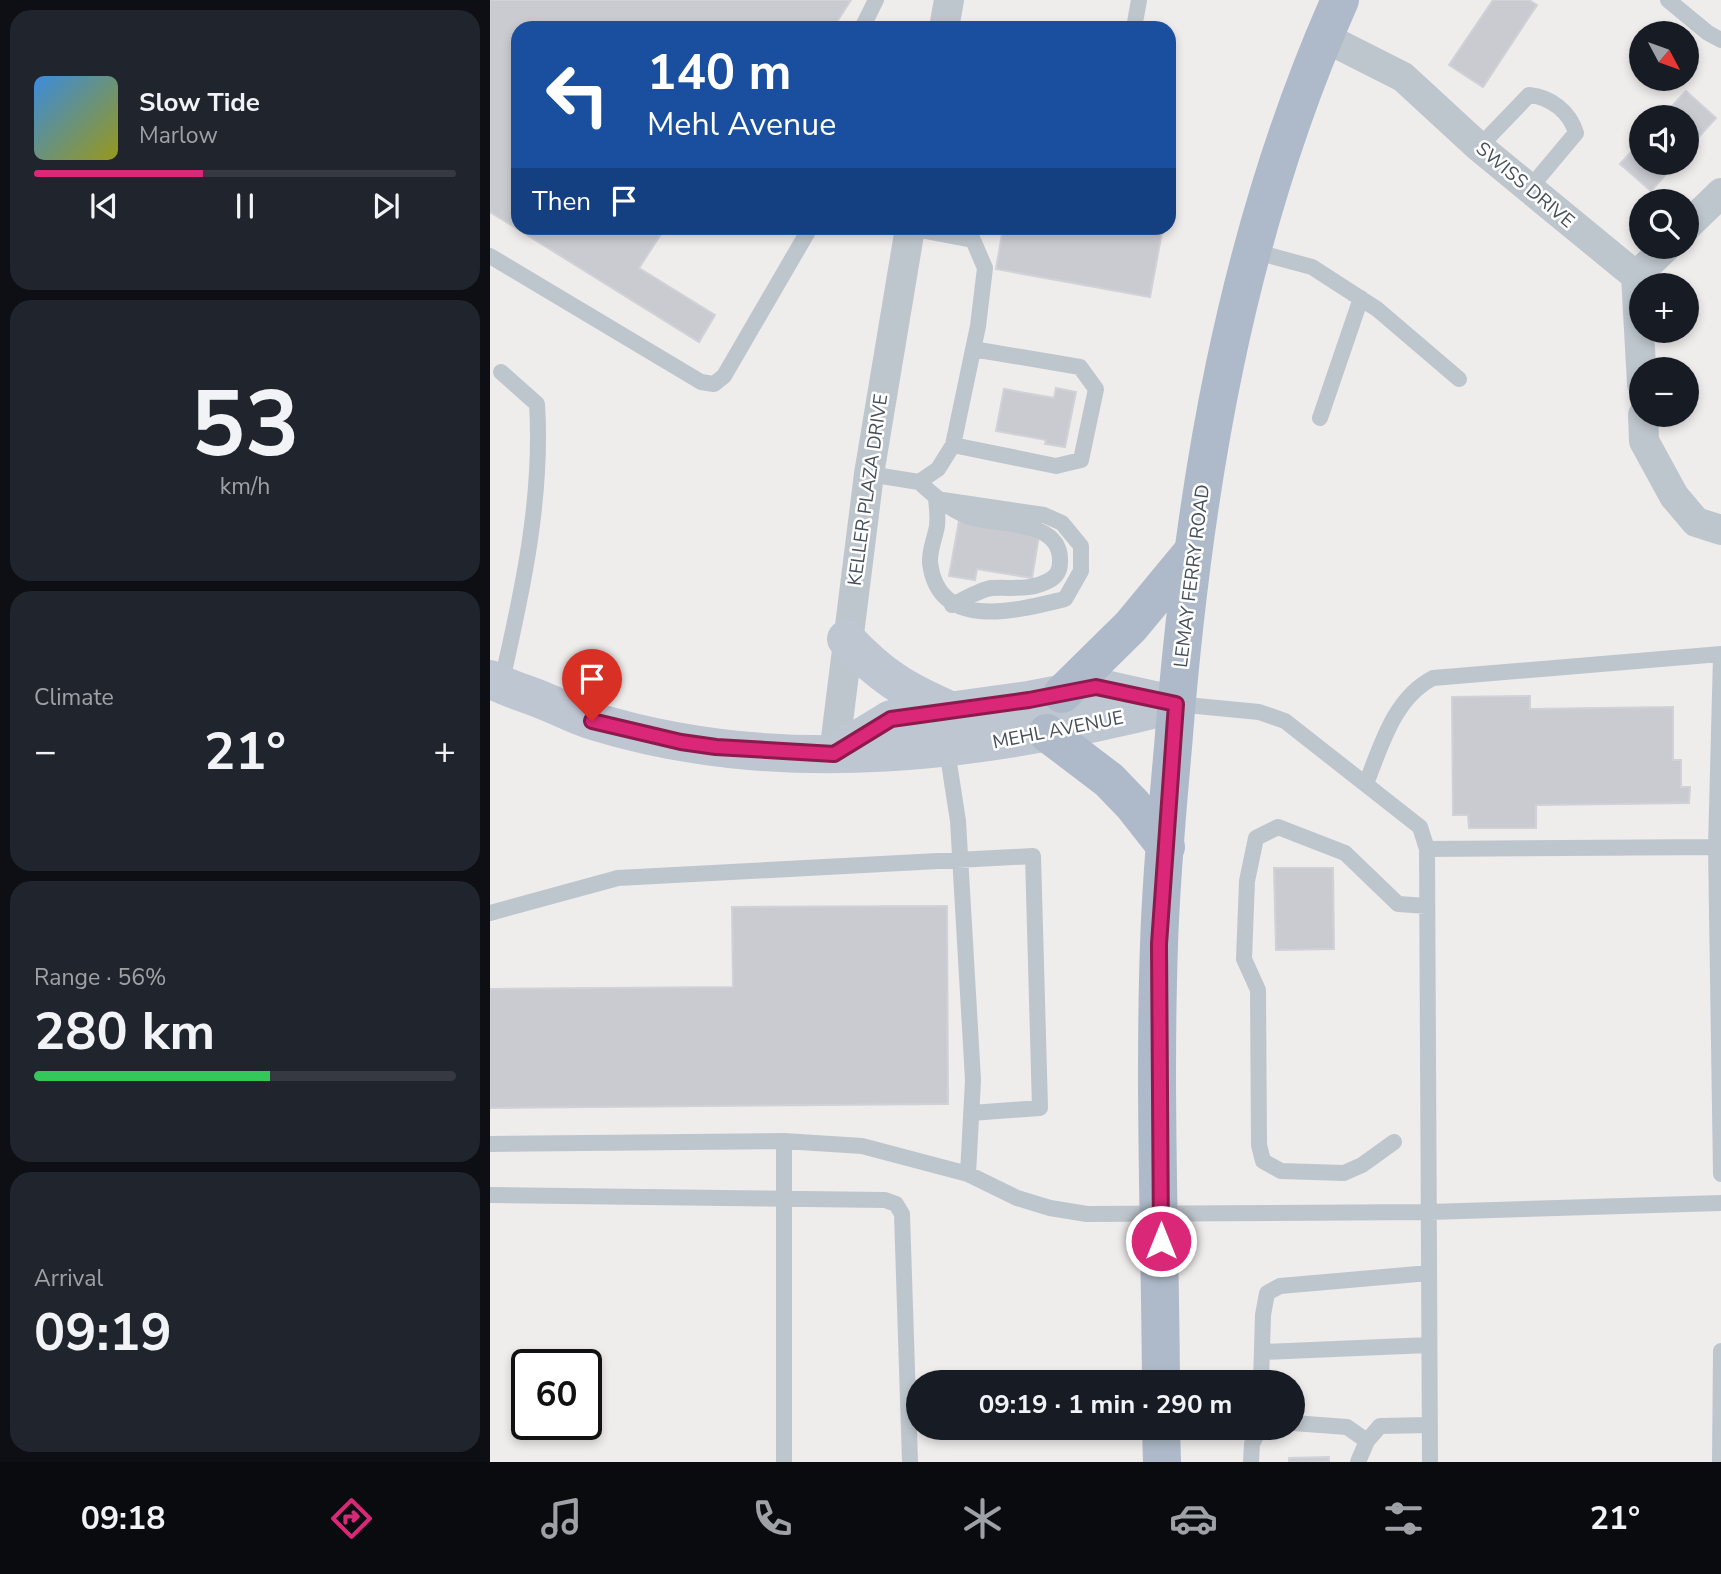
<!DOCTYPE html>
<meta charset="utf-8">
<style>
body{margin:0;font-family:"Nunito Sans",sans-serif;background:#20242c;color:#f1f3f6;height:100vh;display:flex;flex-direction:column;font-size:26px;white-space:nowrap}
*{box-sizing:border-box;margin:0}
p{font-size:23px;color:#9ea1a6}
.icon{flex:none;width:38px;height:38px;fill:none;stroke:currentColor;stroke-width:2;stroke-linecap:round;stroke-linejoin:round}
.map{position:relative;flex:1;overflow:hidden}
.details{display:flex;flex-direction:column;gap:10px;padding:10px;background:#0d0f14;width:490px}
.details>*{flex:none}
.hud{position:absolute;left:21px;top:21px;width:665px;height:214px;border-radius:21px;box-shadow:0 4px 10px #0003;background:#1a4fa0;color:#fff;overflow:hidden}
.needle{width:46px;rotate:131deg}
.tools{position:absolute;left:1139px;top:21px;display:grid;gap:14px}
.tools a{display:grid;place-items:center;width:70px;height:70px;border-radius:50%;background:#171b24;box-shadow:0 4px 10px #0003;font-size:35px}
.speed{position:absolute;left:21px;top:1349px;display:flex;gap:14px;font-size:35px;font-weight:700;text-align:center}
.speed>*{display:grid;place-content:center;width:91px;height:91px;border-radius:50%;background:#171b24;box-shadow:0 4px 10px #0003;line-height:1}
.speed .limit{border:4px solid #111;border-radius:10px;background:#fff;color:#111}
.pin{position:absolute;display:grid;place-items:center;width:60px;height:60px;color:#fff;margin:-72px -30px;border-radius:50% 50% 50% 0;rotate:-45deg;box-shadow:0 0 7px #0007}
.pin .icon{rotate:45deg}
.me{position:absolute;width:77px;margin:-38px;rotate:0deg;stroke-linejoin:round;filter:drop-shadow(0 0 5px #0008)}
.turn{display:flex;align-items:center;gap:24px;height:147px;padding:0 21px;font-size:32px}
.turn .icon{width:91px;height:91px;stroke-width:2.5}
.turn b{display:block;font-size:49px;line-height:60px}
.then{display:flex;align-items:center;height:66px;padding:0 21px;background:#0003;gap:14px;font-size:26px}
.big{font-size:52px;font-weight:700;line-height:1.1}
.details .widget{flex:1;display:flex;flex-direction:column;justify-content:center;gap:10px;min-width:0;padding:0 24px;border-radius:21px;background:#20242c}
.details .dial{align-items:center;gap:0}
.dial b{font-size:91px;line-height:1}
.song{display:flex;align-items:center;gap:21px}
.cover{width:84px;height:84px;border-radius:10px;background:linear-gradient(135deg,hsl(210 70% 55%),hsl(60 70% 35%))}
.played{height:7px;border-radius:4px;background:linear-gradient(90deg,#db2777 40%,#363941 40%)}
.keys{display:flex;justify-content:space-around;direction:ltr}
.heat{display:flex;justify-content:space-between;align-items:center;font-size:38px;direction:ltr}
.charge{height:10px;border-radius:5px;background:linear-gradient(90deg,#34c759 56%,#363941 0)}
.trip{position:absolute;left:416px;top:1370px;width:399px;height:70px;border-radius:35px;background:#171b24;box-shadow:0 4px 10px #0003;font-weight:700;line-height:70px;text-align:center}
.dock{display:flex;height:112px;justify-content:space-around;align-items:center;background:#090b0e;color:#9ea1a6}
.dock .icon{width:49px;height:49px}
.dock .current{color:#db2777}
.dock b{font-size:32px;color:#f1f3f6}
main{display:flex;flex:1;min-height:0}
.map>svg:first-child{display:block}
.building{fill:#cacbd1;stroke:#d0d2d7;stroke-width:2}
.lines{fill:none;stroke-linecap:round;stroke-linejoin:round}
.lane{stroke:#bec6cd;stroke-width:16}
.street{stroke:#bec6cd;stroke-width:30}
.secondary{stroke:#bec6d2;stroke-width:38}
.primary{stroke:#aebac9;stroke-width:38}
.route-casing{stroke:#8e194d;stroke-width:18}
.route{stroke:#db2777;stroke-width:12}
.labels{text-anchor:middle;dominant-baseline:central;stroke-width:5;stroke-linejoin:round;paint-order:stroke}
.street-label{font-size:19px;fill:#464e58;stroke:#fff}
</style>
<main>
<section class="details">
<div class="widget">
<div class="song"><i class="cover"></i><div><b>Slow Tide</b><p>Marlow</p></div></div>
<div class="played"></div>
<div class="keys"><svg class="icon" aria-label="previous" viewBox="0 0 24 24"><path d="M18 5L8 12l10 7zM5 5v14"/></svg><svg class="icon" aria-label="pause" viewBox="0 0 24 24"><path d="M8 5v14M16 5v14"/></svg><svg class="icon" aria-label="next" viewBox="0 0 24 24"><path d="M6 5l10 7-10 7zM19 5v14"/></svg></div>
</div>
<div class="widget dial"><b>53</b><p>km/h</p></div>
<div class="widget"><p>Climate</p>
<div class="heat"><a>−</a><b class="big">21°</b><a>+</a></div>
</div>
<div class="widget"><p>Range · 56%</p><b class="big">280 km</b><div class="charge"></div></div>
<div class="widget"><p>Arrival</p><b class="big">09:19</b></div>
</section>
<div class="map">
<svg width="1231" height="1462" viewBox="0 0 1231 1462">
<rect width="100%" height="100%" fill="#efecec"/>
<!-- building -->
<path class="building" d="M 0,0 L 361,0 L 343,28 L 28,28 L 28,228 L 175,228 L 149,268 L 225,315 L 209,342 L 0,212 Z
M 1003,0 L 1039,0 L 1047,5 L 993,87 L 959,65 Z
M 1196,91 L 1226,118 L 1197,150 L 1197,117 L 1172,117 Z
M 1152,140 L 1152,163 L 1186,163 L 1161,191 L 1130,164 Z
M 513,228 L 644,228 L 672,232 L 660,297 L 506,269 Z
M 566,388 L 586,392 L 575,447 L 555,444 L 556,440 L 506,431 L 514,389 L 564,398 Z
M 469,521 L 549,536 L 542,578 L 487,569 L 485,580 L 459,576 Z
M 1040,696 L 1040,709 L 1183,707 L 1183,760 L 1191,760 L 1191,787 L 1200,787 L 1199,803 L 1046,805 L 1046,828 L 979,828 L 978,815 L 963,815 L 962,697 Z
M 784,868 L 843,868 L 844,949 L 786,950 Z
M 457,906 L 458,1104 L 0,1108 L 0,989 L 243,987 L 242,907 Z
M 839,1457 L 839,1462 L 799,1462 L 799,1458 Z"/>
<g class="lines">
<!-- lane -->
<path class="lane" d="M 1178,0 L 1218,33 L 1231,40
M 372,28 L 386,0
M 644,28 L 649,0
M 989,147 L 1039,95 C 1061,97 1080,112 1086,133 L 1039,189
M 763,251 L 822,267 L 887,309 L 969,379
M 0,256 L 211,382 L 224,384 L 234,376 L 320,228
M 11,372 L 47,404 C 53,499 32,593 11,685
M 830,418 L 871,298
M 463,445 L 566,466 L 591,460 L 606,389 L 590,367 L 483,349
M 379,474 L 429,482 L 448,469 L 463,445 L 488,326 L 495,268 L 483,240 L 419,228
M 429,482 C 443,495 459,509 477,516 C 504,527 572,517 570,562 C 570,569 567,576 560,580 C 540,591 523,587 502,588 C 490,589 474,600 462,605
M 446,499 L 554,515 L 572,523 L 591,546 L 591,571 L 575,599 C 529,610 449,633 440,563 C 439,551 445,538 447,526 C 448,517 447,507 446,499 Z
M 1231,656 L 1226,847 L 1231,1174
M 686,704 L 769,712 L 795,721 L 930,827 L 937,849 L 940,1462
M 457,750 L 468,821 L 483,1080 L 478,1174
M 876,784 C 891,746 904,698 943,678 L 1231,654
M 937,849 L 1231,847
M 0,913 L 128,878 L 543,856 L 550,1108 L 481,1113
M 294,1141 L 372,1146 L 478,1174 L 527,1198 L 560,1208 L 597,1214 L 939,1212 L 1231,1203
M 904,1142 L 872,1165 L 854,1173 L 791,1171 L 773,1161 L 769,1145 L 768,990 L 754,959 L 757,881 L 766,838 L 788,827 L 855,853 L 908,904 L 937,906
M 0,1144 L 294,1141 L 294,1462
M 0,1195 L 395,1200 L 406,1204 L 412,1214 L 420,1462
M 772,1352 L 939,1345
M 771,1382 L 773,1315 L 777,1293 L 790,1286 L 939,1273
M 803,1423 L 857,1427 L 877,1441
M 761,1462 L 762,1444 L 770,1428
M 868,1462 L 877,1441 L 890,1426 L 940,1425
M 1230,1462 L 1231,1351"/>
<!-- street -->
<path class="street" d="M 454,28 L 459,0
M 834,37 L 913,77 L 989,147 L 1146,276 L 1152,384
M 1197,226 L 1231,193
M 1146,276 L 1176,247
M 1153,415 L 1154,441 L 1184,496 L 1206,522 L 1231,530
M 344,754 L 379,474 L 420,228"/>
<!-- secondary -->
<path class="secondary" d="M 356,639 C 392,677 414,690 462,711
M 0,679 C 17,689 36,693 54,701 C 70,707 86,716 103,721 C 294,780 497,752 686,704
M 344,754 L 401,719 L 539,700 L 606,687 L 678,703"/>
<!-- primary -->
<path class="primary" d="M 572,694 L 641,626 L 703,551
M 557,733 L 619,780 L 643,805 L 676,847
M 671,1382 C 670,1237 664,1090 669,945 C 671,879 677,813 683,747 C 703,491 745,236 850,0
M 671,1428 L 672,1462"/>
</g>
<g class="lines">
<!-- route casing -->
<g class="route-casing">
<path id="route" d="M 102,721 L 191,742 L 226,747 L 344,754 L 401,719 L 539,700 L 606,687 L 686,704 L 669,944 L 671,1241"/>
</g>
<!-- route -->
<use href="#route" class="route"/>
</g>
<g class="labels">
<!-- street labels -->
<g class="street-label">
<text transform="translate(1035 185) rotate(40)">SWISS DRIVE</text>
<text transform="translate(378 490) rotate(-82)">KELLER PLAZA DRIVE</text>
<text transform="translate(702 576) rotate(-83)">LEMAY FERRY ROAD</text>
<text transform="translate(568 730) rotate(-11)">MEHL AVENUE</text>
</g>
</g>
</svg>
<div class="tools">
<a><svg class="needle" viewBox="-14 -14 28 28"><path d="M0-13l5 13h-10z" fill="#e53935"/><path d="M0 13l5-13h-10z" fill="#9ea1a6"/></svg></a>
<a><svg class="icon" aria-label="sound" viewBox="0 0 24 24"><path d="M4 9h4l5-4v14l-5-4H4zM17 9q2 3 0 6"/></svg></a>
<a><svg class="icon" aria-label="search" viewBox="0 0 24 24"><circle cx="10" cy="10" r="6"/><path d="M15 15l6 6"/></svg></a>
<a>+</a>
<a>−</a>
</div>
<div class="speed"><div class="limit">60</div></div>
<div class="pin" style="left:102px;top:721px;background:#d93025"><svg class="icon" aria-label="arrive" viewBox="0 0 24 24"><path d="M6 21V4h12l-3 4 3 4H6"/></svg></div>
<svg class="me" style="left:671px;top:1241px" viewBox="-20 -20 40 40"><circle r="17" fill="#db2777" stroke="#fff" stroke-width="3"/><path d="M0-11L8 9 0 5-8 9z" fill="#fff"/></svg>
<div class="trip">09:19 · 1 min · 290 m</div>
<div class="hud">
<div class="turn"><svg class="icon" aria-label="left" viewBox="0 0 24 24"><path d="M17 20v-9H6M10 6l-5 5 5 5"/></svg><div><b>140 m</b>Mehl Avenue</div></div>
<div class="then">Then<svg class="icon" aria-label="arrive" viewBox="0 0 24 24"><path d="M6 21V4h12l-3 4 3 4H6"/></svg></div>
</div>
</div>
</main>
<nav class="dock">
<b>09:18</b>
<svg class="icon current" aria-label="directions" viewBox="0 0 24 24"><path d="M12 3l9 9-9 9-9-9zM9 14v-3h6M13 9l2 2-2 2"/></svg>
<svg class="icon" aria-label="music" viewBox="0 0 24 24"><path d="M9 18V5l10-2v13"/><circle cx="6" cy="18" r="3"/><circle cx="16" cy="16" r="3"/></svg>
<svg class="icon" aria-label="phone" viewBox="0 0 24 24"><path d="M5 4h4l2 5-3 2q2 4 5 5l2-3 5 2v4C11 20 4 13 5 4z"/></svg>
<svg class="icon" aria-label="climate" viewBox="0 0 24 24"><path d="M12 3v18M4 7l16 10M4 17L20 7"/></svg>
<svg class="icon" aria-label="car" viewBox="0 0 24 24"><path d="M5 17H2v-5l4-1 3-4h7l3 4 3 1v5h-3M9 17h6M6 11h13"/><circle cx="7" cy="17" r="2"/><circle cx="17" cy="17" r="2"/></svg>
<svg class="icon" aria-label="filters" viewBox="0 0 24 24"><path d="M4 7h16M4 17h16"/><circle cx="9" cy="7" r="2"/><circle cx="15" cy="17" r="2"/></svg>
<b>21°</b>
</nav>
